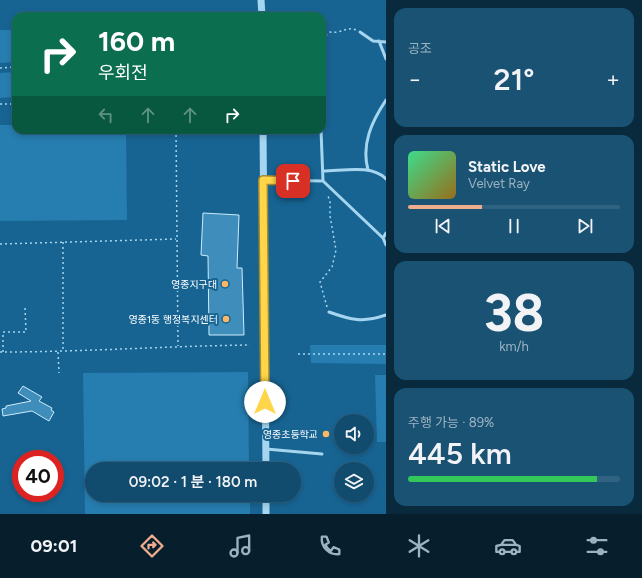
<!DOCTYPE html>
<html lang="ko">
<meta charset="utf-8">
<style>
body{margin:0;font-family:Figtree,"Noto Sans KR",sans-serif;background:#1a5273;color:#f1f3f6;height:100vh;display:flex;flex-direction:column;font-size:15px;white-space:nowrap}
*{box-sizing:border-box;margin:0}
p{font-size:13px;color:#9cb3c2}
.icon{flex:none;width:22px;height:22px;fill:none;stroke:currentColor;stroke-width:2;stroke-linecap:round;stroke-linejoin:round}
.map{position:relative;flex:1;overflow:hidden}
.drawer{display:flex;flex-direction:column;gap:8px;padding:8px;background:#09293c;width:256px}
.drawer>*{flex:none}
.guide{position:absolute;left:12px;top:12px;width:314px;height:122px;border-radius:12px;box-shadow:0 2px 6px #0003,0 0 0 1px #306381;background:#0b6e4f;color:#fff;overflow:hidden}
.controls{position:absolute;left:334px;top:414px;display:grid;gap:8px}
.controls a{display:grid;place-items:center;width:40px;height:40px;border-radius:50%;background:#114b6e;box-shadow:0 2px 6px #0003,0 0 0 1px #306381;font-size:20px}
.speed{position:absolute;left:12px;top:450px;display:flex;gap:8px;font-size:20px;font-weight:700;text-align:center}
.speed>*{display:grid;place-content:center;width:52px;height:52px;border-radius:50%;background:#114b6e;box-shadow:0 2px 6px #0003,0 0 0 1px #306381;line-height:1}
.speed .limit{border:6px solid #d22;background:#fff;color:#111}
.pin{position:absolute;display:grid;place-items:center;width:34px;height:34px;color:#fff;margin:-17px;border-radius:8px;box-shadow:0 2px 6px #0006}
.me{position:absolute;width:44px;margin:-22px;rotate:0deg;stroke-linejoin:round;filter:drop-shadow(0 0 3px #0008)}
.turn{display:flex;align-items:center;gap:14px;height:84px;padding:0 20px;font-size:18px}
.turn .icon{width:52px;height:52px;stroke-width:2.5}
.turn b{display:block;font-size:28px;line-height:34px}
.lanes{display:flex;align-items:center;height:38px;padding:0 20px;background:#0003;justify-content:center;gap:20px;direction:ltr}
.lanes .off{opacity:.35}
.big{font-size:30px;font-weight:600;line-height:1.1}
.drawer .widget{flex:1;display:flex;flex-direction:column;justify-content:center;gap:6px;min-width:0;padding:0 14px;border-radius:12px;background:#1a5273}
.drawer .dial{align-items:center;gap:0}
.dial b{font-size:52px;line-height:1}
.song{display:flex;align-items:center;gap:12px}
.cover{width:48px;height:48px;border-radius:6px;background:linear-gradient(135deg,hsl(150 70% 55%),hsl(40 70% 35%))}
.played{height:4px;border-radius:2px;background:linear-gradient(90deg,#eead8d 35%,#306381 35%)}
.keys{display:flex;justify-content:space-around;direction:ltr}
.heat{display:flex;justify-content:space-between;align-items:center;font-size:22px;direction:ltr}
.charge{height:6px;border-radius:3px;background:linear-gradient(90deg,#34c759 89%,#306381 0)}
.trip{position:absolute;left:85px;top:462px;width:216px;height:40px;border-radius:20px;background:#114b6e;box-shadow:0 2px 6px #0003,0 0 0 1px #306381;font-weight:600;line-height:40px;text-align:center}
.tabs{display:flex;height:64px;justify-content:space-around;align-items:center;background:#071e2c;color:#9cb3c2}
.tabs .icon{width:28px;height:28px}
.tabs .selected{color:#eead8d}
.tabs b{font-size:18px;color:#f1f3f6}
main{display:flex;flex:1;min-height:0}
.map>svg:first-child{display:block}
.green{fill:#267daf}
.building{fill:#3f8dba;stroke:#cdebfb}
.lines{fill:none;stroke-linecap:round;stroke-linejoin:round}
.path{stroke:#a6d5f0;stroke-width:1.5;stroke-dasharray:2 3;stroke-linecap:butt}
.service{stroke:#a6d5f0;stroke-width:3}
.tertiary{stroke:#a6d5f0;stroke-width:7}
.route-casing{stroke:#a68a30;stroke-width:10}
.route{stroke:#ffd54a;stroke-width:7}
.poi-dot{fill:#ffb766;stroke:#176493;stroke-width:1.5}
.labels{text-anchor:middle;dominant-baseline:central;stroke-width:4;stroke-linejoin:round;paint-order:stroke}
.poi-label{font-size:10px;fill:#fff;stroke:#176493;text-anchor:end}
</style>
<main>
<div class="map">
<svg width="386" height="514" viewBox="0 0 386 514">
<rect width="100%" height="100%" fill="#176493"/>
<!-- green -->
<path class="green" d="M 0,30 L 16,30 L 16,62 L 0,63 Z
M 16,72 L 16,97 L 0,98 L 0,73 Z
M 0,125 L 16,125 L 16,130 L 126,130 L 127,220 L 0,221 Z
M 310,345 L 386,345 L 386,364 L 311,363 Z
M 248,372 L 249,469 L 92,469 L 92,495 L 250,495 L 250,514 L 85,514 L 83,373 Z
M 375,375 L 386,375 L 386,442 L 377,442 Z"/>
<!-- building -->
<path class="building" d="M 203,213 L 239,215 L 237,268 L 242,268 L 244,335 L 209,335 L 208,256 L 201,255 Z
M 23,386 L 42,397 L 39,401 L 52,408 L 51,410 L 54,412 L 49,421 L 32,411 L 3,416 L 2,409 L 6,408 L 6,406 L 31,401 L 18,393 Z"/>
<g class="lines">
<!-- path -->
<path class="path" d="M 322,39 L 330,32 C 341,34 347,26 356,30
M 0,68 L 16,67
M 322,89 L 322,92
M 0,104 L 16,104
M 176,130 L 178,346
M 63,242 L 63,352
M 0,244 L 176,239
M 327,307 L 320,282 L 332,267 L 336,250 L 330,216 L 330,201 L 328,196
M 0,352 C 83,352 167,346 250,345
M 3,352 L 3,332 L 26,332 L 25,307
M 58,352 L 59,373
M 298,354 L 386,354"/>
<!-- service -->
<path class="service" d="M 360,32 L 373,41 L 386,42
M 379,41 L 386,59
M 321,130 L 323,181
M 368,170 C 361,144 372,121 386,100
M 323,171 C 342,171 372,164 386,179
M 263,180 L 323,181 L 383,238 L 386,245
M 383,238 L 386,233
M 329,312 C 351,320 363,323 386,315
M 266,449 L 322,454"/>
<!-- tertiary -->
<path class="tertiary" d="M 261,0 L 262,16
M 263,130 L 266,469
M 266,495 L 266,514"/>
</g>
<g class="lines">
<!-- route casing -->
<g class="route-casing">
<path id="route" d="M 265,402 L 263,180 L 293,181"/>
</g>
<!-- route -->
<use href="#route" class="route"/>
</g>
<!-- markers -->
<g class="poi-dot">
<circle cx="225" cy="284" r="4"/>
<circle cx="226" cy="319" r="4"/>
<circle cx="326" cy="434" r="4"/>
</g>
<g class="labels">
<!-- poi labels -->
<g class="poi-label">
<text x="217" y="284">영종지구대</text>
<text x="218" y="319">영종1동 행정복지센터</text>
<text x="318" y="434">영종초등학교</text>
</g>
</g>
</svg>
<div class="controls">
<a><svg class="icon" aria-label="sound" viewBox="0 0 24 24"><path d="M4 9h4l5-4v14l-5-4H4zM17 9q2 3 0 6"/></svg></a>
<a><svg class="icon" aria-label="layers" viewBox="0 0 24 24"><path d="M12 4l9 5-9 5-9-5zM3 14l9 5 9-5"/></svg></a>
</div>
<div class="speed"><div class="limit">40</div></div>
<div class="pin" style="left:293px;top:181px;background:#d93025"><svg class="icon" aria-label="arrive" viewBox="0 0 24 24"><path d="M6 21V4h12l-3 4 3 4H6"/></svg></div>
<svg class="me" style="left:265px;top:402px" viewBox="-20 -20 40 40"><circle r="19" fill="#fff"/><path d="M0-13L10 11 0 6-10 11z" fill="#ffd54a"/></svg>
<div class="trip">09:02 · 1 분 · 180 m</div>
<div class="guide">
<div class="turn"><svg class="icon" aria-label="right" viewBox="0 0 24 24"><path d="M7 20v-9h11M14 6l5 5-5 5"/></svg><div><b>160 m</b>우회전</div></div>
<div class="lanes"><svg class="icon off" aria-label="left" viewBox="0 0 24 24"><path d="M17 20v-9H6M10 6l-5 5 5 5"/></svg><svg class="icon off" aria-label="ahead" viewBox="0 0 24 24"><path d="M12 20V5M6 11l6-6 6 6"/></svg><svg class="icon off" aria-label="ahead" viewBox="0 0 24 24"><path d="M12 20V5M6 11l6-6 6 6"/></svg><svg class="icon" aria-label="right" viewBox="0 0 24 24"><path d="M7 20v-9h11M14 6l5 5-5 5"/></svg></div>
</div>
</div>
<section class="drawer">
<div class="widget"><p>공조</p>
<div class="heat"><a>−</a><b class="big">21°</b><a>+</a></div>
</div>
<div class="widget">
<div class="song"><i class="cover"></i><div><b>Static Love</b><p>Velvet Ray</p></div></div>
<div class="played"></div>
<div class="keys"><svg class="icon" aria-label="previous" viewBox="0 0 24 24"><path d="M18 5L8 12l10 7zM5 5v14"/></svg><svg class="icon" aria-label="pause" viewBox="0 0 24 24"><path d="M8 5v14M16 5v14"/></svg><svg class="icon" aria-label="next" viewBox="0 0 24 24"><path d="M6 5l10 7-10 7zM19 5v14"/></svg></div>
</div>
<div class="widget dial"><b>38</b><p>km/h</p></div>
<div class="widget"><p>주행 가능 · 89%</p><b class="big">445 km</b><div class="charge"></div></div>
</section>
</main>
<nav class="tabs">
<b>09:01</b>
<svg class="icon selected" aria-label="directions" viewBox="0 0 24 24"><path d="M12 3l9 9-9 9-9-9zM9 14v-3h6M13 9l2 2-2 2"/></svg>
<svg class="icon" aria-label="music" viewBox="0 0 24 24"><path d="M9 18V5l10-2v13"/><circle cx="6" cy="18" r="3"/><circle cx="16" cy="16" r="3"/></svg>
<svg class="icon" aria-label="phone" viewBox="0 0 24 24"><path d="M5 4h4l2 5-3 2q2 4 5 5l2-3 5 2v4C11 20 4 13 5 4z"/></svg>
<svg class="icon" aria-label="climate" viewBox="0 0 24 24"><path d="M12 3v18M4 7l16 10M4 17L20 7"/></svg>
<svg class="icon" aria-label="car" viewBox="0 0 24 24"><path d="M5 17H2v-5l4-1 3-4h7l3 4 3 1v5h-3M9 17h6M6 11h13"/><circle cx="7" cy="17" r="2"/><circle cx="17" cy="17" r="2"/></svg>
<svg class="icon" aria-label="filters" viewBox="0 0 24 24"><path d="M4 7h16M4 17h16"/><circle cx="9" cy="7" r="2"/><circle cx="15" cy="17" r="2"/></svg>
</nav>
